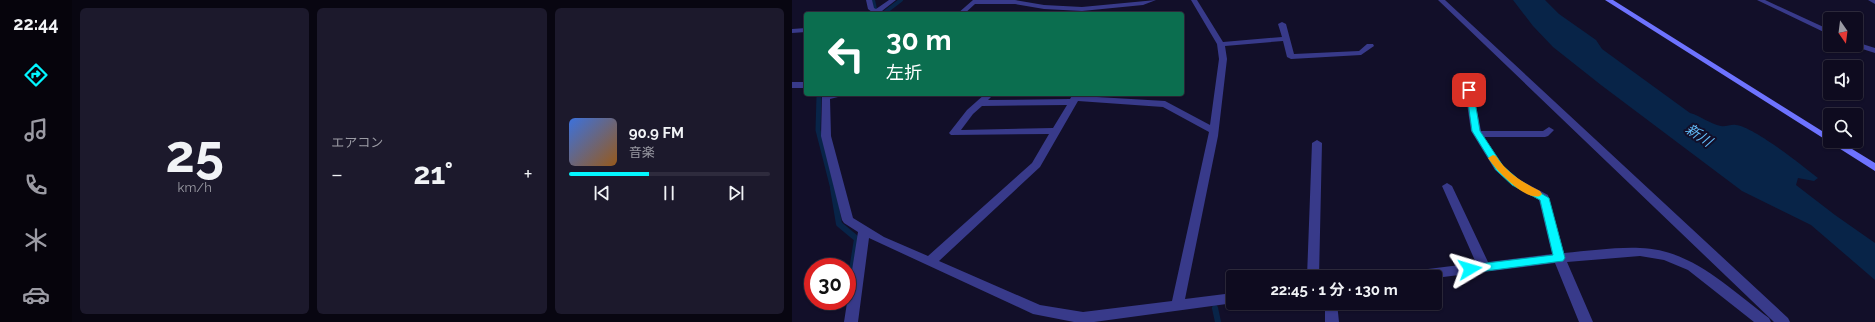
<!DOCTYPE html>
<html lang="ja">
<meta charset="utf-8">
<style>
body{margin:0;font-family:Raleway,"Noto Sans JP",sans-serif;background:#1c192c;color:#f1f3f6;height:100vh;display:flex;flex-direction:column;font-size:15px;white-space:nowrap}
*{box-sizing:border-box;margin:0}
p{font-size:13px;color:#9b9ba4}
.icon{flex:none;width:22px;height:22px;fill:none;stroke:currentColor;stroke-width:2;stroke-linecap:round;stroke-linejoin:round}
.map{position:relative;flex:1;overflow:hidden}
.drawer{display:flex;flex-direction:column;gap:8px;padding:8px;background:#080611;width:720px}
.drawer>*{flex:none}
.hud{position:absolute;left:12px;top:12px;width:380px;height:84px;border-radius:4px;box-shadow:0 1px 3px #0004,0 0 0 1px #2e2b3d;background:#0b6e4f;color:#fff;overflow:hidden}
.needle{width:26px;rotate:166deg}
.controls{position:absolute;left:1031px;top:12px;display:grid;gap:8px}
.controls a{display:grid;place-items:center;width:40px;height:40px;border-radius:4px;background:#0e0b1f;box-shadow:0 1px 3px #0004,0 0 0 1px #2e2b3d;font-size:20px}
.speed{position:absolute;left:12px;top:258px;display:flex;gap:8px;font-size:20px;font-weight:700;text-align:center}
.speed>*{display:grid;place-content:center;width:52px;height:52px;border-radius:50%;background:#0e0b1f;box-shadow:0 1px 3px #0004,0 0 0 1px #2e2b3d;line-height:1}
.speed .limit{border:6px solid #d22;background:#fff;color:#111}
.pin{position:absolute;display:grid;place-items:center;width:34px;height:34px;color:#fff;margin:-17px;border-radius:8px;box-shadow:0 2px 6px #0006}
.me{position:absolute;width:44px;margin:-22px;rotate:83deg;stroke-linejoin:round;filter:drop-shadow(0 0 3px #0008)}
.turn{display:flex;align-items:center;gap:14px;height:84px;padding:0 16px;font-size:18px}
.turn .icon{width:52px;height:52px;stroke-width:2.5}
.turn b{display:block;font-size:28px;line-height:34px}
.big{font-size:30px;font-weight:700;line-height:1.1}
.drawer .widget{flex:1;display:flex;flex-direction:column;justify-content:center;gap:6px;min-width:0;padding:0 14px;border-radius:6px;background:#1c192c}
.drawer .dial{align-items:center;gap:0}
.dial b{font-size:52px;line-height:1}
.song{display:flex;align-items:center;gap:12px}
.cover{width:48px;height:48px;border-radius:6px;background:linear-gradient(135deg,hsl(220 70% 55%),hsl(30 70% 35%))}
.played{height:4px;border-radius:2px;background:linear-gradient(90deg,#03f6ff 40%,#2e2b3d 40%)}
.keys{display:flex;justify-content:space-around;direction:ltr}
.heat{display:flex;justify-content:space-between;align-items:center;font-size:22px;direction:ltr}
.drawer .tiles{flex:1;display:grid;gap:8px;grid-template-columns:repeat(3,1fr)}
.trip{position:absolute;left:434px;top:270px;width:216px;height:40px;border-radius:4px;background:#0e0b1f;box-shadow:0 1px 3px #0004,0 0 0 1px #2e2b3d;font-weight:700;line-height:40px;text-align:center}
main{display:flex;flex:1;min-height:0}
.tabs{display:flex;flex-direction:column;width:72px;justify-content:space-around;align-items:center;background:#06040c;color:#9b9ba4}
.tabs .icon{width:28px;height:28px}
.tabs .current{color:#03f6ff}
.tabs b{font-size:18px;color:#f1f3f6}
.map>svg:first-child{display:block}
.water{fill:#082448}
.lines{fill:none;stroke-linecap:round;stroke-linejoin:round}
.stream-far2{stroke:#082448;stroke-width:4}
.stream-far1{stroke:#082448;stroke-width:5}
.stream{stroke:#082448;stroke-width:6}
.street{fill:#383a8a;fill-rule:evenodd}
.secondary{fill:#6e73ff;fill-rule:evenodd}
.route{fill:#03f6ff;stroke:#02a0a6}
.slow{fill:#f59e0b}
.labels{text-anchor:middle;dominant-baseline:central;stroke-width:4;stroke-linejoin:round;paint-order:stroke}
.water-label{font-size:14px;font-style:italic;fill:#65c1ff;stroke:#120f29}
</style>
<main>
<nav class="tabs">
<b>22:44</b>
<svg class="icon current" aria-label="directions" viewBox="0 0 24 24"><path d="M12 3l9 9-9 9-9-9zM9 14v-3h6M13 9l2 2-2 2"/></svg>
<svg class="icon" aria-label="music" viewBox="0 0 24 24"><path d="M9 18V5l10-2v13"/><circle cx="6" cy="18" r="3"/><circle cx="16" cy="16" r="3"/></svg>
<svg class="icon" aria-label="phone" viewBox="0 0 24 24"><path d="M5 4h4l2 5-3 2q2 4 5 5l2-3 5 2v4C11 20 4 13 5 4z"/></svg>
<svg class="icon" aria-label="climate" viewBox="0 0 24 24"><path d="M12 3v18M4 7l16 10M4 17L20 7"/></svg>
<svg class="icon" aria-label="car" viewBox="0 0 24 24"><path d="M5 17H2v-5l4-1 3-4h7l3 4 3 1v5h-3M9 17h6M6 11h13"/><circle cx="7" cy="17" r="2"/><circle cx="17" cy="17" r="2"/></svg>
</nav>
<section class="drawer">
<div class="tiles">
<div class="widget dial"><b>25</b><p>km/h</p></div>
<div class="widget"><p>エアコン</p>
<div class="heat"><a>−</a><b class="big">21°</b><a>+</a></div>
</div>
<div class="widget">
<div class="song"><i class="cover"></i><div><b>90.9 FM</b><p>音楽</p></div></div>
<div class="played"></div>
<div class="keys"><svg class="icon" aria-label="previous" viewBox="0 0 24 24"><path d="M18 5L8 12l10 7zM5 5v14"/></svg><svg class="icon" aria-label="pause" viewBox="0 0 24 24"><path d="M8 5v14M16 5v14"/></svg><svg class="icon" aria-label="next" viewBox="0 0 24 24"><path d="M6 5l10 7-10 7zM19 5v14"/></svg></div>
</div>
</div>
</section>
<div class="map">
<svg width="1083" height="322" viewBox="0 0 1083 322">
<rect width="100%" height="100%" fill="#120f29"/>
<!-- water -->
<path class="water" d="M 721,0 L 753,0 L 767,14 L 804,40 L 810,49 L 898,113 C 909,116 918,124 929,126 C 934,127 939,124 944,125 C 962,127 1011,166 1026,178 L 1022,181 L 1006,178 L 1004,185 L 1043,215 L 1083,243 L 1083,280 L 1019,225 L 950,191 L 809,85 L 761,47 L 741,26 Z"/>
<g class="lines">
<!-- stream-far2 -->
<path class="stream-far2" d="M 81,0 L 83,9 L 90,12 L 87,14
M 92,13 L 109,0"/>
<!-- stream-far1 -->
<path class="stream-far1" d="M 29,94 L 27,96 L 26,130 L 41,189"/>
<!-- stream -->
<path class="stream" d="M 41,188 L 47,224 L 65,239 L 60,270
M 423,308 L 426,322"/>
<!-- street -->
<path class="street" d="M 74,0 L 80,0 L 82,8 L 84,9 L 97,0 L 104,0 L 86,14 L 79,14 L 80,12 L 76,9 Z
M 181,0 L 223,0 L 252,5 L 290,7 L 364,0 L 351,5 L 290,11 L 252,9 L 223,4 L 183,4 L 172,14 L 165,14 Z
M 399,0 L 405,0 L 431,42 L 490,37 L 486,24 L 490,22 L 494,24 L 502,54 L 567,51 L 575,44 L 581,44 L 582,46 L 569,55 L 499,59 L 495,57 L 491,41 L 433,46 L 435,59 L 426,136 L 393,299 L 441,293 L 442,303 L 302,322 L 282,322 L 241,314 L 77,238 L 66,322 L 52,322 L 66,232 L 52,223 L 50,220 L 29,136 L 30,97 L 32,94 L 51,94 L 50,96 L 38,99 L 39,136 L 61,218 L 92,237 L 136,256 L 240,163 L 257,134 L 159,135 L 157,133 L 175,110 L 193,94 L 202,94 L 196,100 L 278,99 L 281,94 L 289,94 L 288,96 L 373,101 L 418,125 L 427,59 L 425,44 ZM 286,101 L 371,107 L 417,132 L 380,301 L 291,312 L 248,305 L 147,261 L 248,167 ZM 275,105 L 261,128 L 169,130 L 181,114 L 190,106 Z
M 646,0 L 653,0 L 996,318 L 998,322 L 982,322 Z
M 965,0 L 973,0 L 1038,30 L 1038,35 Z
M 1076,0 L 1083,0 L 1083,4 Z
M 14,28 L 14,32 L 0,33 L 0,29 Z
M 1064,42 L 1083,48 L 1083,53 L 1061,46 L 1064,45 Z
M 0,82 L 14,82 L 14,88 L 0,88 Z
M 677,87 L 681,90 L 689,131 L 751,131 L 757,127 L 762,130 L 756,136 L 753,137 L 692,137 L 711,166 L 728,180 L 756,195 L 772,253 C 797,251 823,247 848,248 C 899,249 938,289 977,318 L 979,322 L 962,322 L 896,270 L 872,260 L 848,256 L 775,262 L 801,322 L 787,322 L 763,263 L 643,278 L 606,277 L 608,274 L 612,272 L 684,263 L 650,186 L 655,183 L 660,186 L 696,262 L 760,254 L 747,200 L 720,184 L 703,170 L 679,131 L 673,90 Z
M 525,140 L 530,143 L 527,277 L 515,277 L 520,143 Z
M 533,303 L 545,303 L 547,322 L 533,322 Z"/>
<!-- secondary -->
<path class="secondary" d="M 813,0 L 821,0 L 1038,136 L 1038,141 L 1047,141 L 1083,163 L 1083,171 Z"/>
</g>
<!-- route -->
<path class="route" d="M 674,88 L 681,90 L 688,131 L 711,166 L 727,180 L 757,198 L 773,258 L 771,261 L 678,273 L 675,272 L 673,269 L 675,266 L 678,265 L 761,255 L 748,200 L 720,185 L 704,170 L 680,131 Z"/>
<!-- slow -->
<path class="slow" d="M 701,155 L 704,156 C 715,173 730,182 748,191 L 750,194 L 748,196 C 733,201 704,170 696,158 Z"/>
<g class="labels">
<!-- water labels -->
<g class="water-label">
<text transform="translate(907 135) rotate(34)">新川</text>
</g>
</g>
</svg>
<div class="controls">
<a><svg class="needle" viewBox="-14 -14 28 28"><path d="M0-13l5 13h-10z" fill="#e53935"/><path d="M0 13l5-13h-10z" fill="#9b9ba4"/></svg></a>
<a><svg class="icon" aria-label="sound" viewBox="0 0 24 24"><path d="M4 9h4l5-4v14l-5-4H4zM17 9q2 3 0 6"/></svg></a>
<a><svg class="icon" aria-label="search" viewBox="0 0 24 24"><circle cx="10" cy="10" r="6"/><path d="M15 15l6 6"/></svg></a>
</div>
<div class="speed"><div class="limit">30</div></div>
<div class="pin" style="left:677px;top:90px;background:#d93025"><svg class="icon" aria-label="arrive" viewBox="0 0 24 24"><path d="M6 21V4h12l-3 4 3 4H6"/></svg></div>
<svg class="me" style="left:678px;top:269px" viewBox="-20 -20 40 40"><path d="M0-17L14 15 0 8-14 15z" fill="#03f6ff" stroke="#fff" stroke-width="4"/></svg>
<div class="trip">22:45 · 1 分 · 130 m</div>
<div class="hud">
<div class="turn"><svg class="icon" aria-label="left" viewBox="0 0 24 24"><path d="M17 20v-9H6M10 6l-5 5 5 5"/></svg><div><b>30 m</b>左折</div></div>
</div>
</div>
</main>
